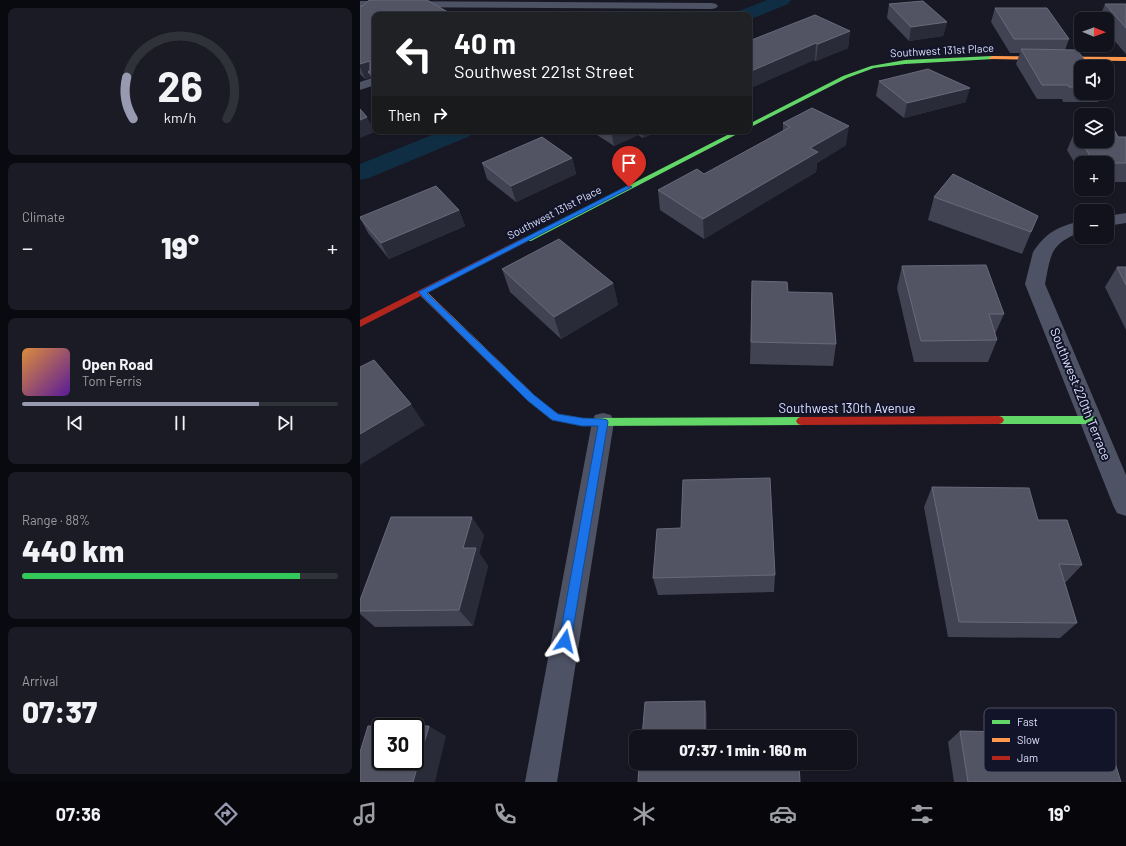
<!DOCTYPE html>
<meta charset="utf-8">
<style>
body{margin:0;font-family:Barlow,sans-serif;background:#1a1b24;color:#f1f3f6;height:100vh;display:flex;flex-direction:column;font-size:15px;white-space:nowrap}
*{box-sizing:border-box;margin:0}
p{font-size:13px;color:#9c9ea3}
.icon{flex:none;width:22px;height:22px;fill:none;stroke:currentColor;stroke-width:2;stroke-linecap:round;stroke-linejoin:round}
.map{position:relative;flex:1;overflow:hidden}
.side{display:flex;flex-direction:column;gap:8px;padding:8px;background:#090a0f;width:360px}
.side>*{flex:none}
.guide{position:absolute;left:12px;top:12px;width:380px;height:122px;border-radius:8px;box-shadow:0 1px 3px #0004,0 0 0 1px #30323a;background:#202124;color:#fff;overflow:hidden}
.needle{width:26px;rotate:91deg}
.controls{position:absolute;left:714px;top:12px;display:grid;gap:8px}
.controls a{display:grid;place-items:center;width:40px;height:40px;border-radius:8px;background:#11121b;box-shadow:0 1px 3px #0004,0 0 0 1px #30323a;font-size:20px}
.speed{position:absolute;left:12px;top:718px;display:flex;gap:8px;font-size:20px;font-weight:700;text-align:center}
.speed>*{display:grid;place-content:center;width:52px;height:52px;border-radius:50%;background:#11121b;box-shadow:0 1px 3px #0004,0 0 0 1px #30323a;line-height:1}
.speed .limit{border:2px solid #111;border-radius:6px;background:#fff;color:#111}
.pin{position:absolute;display:grid;place-items:center;width:34px;height:34px;color:#fff;margin:-41px -17px;border-radius:50% 50% 50% 0;rotate:-45deg;box-shadow:0 0 4px #0007}
.pin .icon{rotate:45deg}
.me{position:absolute;width:44px;margin:-22px;rotate:10deg;stroke-linejoin:round;filter:drop-shadow(0 0 3px #0008)}
.turn{display:flex;align-items:center;gap:14px;height:84px;padding:0 16px;font-size:18px}
.turn .icon{width:52px;height:52px;stroke-width:2.5}
.turn b{display:block;font-size:28px;line-height:34px}
.then{display:flex;align-items:center;height:38px;padding:0 16px;background:#0003;gap:8px;font-size:15px}
.big{font-size:30px;font-weight:800;line-height:1.1}
.side .widget{flex:1;display:flex;flex-direction:column;justify-content:center;gap:6px;min-width:0;padding:0 14px;border-radius:8px;background:#1a1b24}
.side .dial{align-items:center;gap:0}
.dial svg{height:104px;overflow:visible;fill:none;stroke:#30323a;stroke-width:7;stroke-linecap:round;text-anchor:middle}
.dial text{fill:#f1f3f6;stroke:none}
.song{display:flex;align-items:center;gap:12px}
.cover{width:48px;height:48px;border-radius:6px;background:linear-gradient(135deg,hsl(30 70% 55%),hsl(270 70% 35%))}
.played{height:4px;border-radius:2px;background:linear-gradient(90deg,#989ab1 75%,#30323a 75%)}
.keys{display:flex;justify-content:space-around;direction:ltr}
.heat{display:flex;justify-content:space-between;align-items:center;font-size:22px;direction:ltr}
.charge{height:6px;border-radius:3px;background:linear-gradient(90deg,#34c759 88%,#30323a 0)}
.trip{position:absolute;left:269px;top:730px;width:228px;height:40px;border-radius:8px;background:#11121b;box-shadow:0 1px 3px #0004,0 0 0 1px #30323a;font-weight:800;line-height:40px;text-align:center}
.tabs{display:flex;height:64px;justify-content:space-around;align-items:center;background:#07070b;color:#9c9ea3}
.tabs .icon{width:28px;height:28px}
.tabs .selected{color:#989ab1}
.tabs b{font-size:18px;color:#f1f3f6}
main{display:flex;flex:1;min-height:0}
.map>svg:first-child{display:block}
.lines{fill:none;stroke-linecap:round;stroke-linejoin:round}
.canal{fill:#102e43;fill-rule:evenodd}
.street{fill:#4d5264;fill-rule:evenodd}
.fast{fill:#63d668;fill-rule:evenodd}
.slow{fill:#ff974d;fill-rule:evenodd}
.jam{fill:#b3261e;fill-rule:evenodd}
.wall{fill:#424352}
.shaded-wall{fill:#2a2b38}
.building{fill:#525464;stroke:#686a7c;fill-rule:evenodd}
.route{fill:#1a73e8;stroke:#114b97}
.labels{text-anchor:middle;dominant-baseline:central;stroke-width:4;stroke-linejoin:round;paint-order:stroke}
.far-street-label{font-size:11px;fill:#dde0fd;stroke:#121429}
.street-label{font-size:13px;fill:#dde0fd;stroke:#121429}
.key{fill:#121429;stroke:#4f5169;stroke-width:1}
.key-label{font-size:11px;fill:#dde0fd}
</style>
<main>
<section class="side">
<div class="widget dial"><svg viewBox="0 0 100 80">
<path d="M14 69A42 42 0 1 1 86 69"/>
<path d="M14 69A42 42 0 0 1 9 37" stroke="#989ab1"/>
<text x="50" y="56" font-size="32" font-weight="700">26</text>
<text x="50" y="72" font-size="11">km/h</text>
</svg></div>
<div class="widget"><p>Climate</p>
<div class="heat"><a>−</a><b class="big">19°</b><a>+</a></div>
</div>
<div class="widget">
<div class="song"><i class="cover"></i><div><b>Open Road</b><p>Tom Ferris</p></div></div>
<div class="played"></div>
<div class="keys"><svg class="icon" aria-label="previous" viewBox="0 0 24 24"><path d="M18 5L8 12l10 7zM5 5v14"/></svg><svg class="icon" aria-label="pause" viewBox="0 0 24 24"><path d="M8 5v14M16 5v14"/></svg><svg class="icon" aria-label="next" viewBox="0 0 24 24"><path d="M6 5l10 7-10 7zM19 5v14"/></svg></div>
</div>
<div class="widget"><p>Range · 88%</p><b class="big">440 km</b><div class="charge"></div></div>
<div class="widget"><p>Arrival</p><b class="big">07:37</b></div>
</section>
<div class="map">
<svg width="766" height="782" viewBox="0 0 766 782">
<rect width="100%" height="100%" fill="#171824"/>
<g class="lines">
<!-- canal -->
<path class="canal" d="M 407,0 L 431,0 L 428,4 L 391,19 L 389,19 L 389,15 L 376,15 L 379,11 Z
M 82,131 L 114,131 L 110,136 L 9,178 L 0,180 L 0,164 Z"/>
<!-- street -->
<path class="street" d="M 0,1 L 352,3 L 356,4 L 358,6 L 356,8 L 352,9 L 0,7 Z
M 15,77 L 15,85 L 0,90 L 0,82 Z
M 766,213 L 766,223 L 747,226 L 747,216 Z
M 721,221 L 721,232 C 690,244 691,254 685,284 L 766,475 L 766,516 L 757,513 L 753,505 L 665,284 L 673,252 C 686,232 699,226 721,221 Z
M 243,413 L 251,415 L 254,422 L 197,782 L 165,782 L 232,422 L 235,415 Z"/>
<!-- fast -->
<path class="fast" d="M 632,56 L 635,58 L 634,59 L 545,64 L 514,68 L 487,78 L 389,128 L 389,124 L 483,76 L 511,66 L 545,60 Z
M 375,131 L 383,131 L 171,241 L 165,241 L 164,239 Z
M 170,393 L 197,414 L 222,418 L 441,417 L 444,418 L 446,421 L 444,424 L 441,425 L 222,426 L 192,420 L 167,400 L 165,397 L 167,394 Z
M 639,416 L 732,416 L 735,417 L 737,420 L 735,423 L 732,424 L 639,424 L 636,423 L 634,420 L 636,417 Z"/>
<!-- slow -->
<path class="slow" d="M 632,56 L 766,57 L 766,61 L 630,59 L 629,58 Z
M 62,289 L 65,290 L 173,394 L 175,397 L 173,400 L 167,400 L 59,294 L 58,292 Z"/>
<!-- jam -->
<path class="jam" d="M 165,237 L 171,237 L 172,239 L 0,327 L 0,320 Z
M 639,416 L 642,417 L 644,420 L 642,423 L 639,424 L 441,425 L 438,424 L 436,421 L 438,418 L 441,417 Z"/>
</g>
<!-- wall -->
<path class="wall" d="M 529,4 L 587,22 L 583,36 L 549,41 L 527,18 Z
M 745,4 L 766,4 L 766,54 L 765,53 L 747,32 L 747,19 L 739,19 Z
M 0,6 L 15,15 L 15,87 L 11,77 L 5,79 L 0,74 Z
M 635,8 L 709,39 L 705,50 L 721,67 L 721,93 L 742,93 L 738,102 L 703,102 L 702,99 L 677,99 L 656,64 L 660,53 L 650,53 L 631,22 Z
M 490,31 L 488,48 L 456,61 L 389,41 Z
M 519,81 L 606,102 L 544,118 L 516,96 Z
M 423,123 L 486,145 L 457,163 L 456,172 L 344,239 L 300,210 L 298,190 L 344,174 L 423,131 Z
M 231,131 L 299,131 L 283,138 L 278,135 L 254,146 Z
M 715,131 L 758,137 L 766,137 L 766,182 L 747,182 L 747,163 L 721,163 L 721,174 L 707,150 Z
M 212,158 L 216,174 L 156,202 L 127,179 L 122,163 Z
M 574,197 L 678,216 L 662,254 L 568,220 Z
M 99,210 L 105,226 L 29,259 L 8,233 L 0,218 Z
M 542,266 L 644,314 L 635,334 L 637,340 L 628,362 L 554,362 L 537,288 Z
M 757,267 L 766,267 L 766,330 L 745,287 Z
M 142,269 L 253,283 L 258,305 L 201,339 L 150,292 Z
M 392,281 L 428,292 L 476,344 L 473,366 L 390,364 Z
M 572,487 L 678,520 L 722,565 L 706,582 L 704,582 L 717,623 L 700,638 L 588,637 L 564,507 Z
M 124,535 L 119,553 L 128,566 L 113,626 L 15,627 L 0,614 L 0,600 Z
M 415,575 L 414,592 L 298,595 L 293,578 Z
M 600,731 L 761,782 L 594,782 L 588,742 Z"/>
<!-- shaded-wall -->
<path class="shaded-wall" d="M 587,22 L 583,36 L 549,41 L 551,27 Z
M 490,31 L 488,48 L 456,61 L 458,44 Z
M 456,43 L 455,60 L 389,89 L 389,72 Z
M 10,61 L 15,74 L 8,72 L 11,77 L 5,79 L 0,67 L 0,64 Z
M 610,88 L 606,102 L 544,118 L 547,103 Z
M 7,117 L 15,132 L 0,138 L 0,120 Z
M 489,126 L 486,145 L 457,163 L 456,172 L 344,239 L 343,219 L 450,148 Z
M 251,131 L 277,131 L 278,135 L 254,146 Z
M 282,131 L 299,131 L 283,138 Z
M 212,158 L 216,174 L 156,202 L 151,186 Z
M 99,210 L 105,226 L 29,259 L 21,243 Z
M 253,283 L 258,305 L 201,339 L 194,317 Z
M 51,404 L 65,425 L 0,465 L 0,434 Z
M 112,517 L 124,535 L 119,553 L 128,566 L 113,626 L 99,610 L 103,548 Z
M 345,701 L 347,713 L 347,737 L 345,737 Z
M 69,726 L 86,736 L 75,782 L 53,782 Z"/>
<!-- building -->
<path class="building" d="M 9,0 L 67,0 L 93,15 L 15,15 L 15,77 L 8,72 L 10,70 L 10,61 L 0,64 L 0,6 L 3,6 Z
M 563,1 L 587,22 L 551,27 L 529,4 Z
M 745,4 L 766,4 L 766,28 Z
M 635,8 L 687,8 L 709,39 L 654,39 Z
M 455,15 L 490,31 L 458,44 L 456,43 L 389,72 L 389,41 Z
M 661,49 L 717,50 L 730,67 L 721,67 L 721,87 L 709,87 L 708,85 L 682,85 Z
M 568,69 L 610,88 L 547,103 L 519,81 Z
M 452,108 L 489,126 L 450,148 L 458,152 L 343,219 L 298,190 L 337,169 L 344,174 L 430,127 L 423,123 Z
M 0,109 L 7,117 L 0,120 Z
M 715,131 L 721,131 L 721,141 Z
M 747,131 L 755,131 L 758,137 L 766,137 L 766,163 L 735,163 L 734,161 L 730,161 L 730,156 L 721,141 L 747,141 Z
M 182,137 L 212,158 L 151,186 L 122,163 Z
M 593,174 L 678,216 L 671,232 L 574,197 Z
M 76,186 L 99,210 L 21,243 L 0,218 L 0,217 Z
M 199,239 L 253,283 L 194,317 L 142,269 Z
M 626,265 L 644,314 L 629,314 L 637,340 L 561,341 L 542,266 Z
M 757,267 L 766,267 L 766,285 Z
M 392,281 L 427,282 L 428,292 L 472,293 L 476,344 L 391,342 Z
M 14,360 L 51,404 L 0,434 L 0,367 Z
M 410,478 L 415,575 L 293,578 L 297,529 L 321,528 L 323,480 Z
M 572,487 L 669,488 L 678,520 L 707,520 L 722,565 L 699,564 L 717,623 L 599,622 Z
M 31,517 L 112,517 L 103,548 L 116,548 L 99,610 L 0,611 L 0,600 Z
M 345,701 L 345,737 L 282,737 L 285,702 Z
M 8,726 L 69,726 L 53,782 L 0,782 L 0,752 ZM 21,727 L 55,727 L 55,761 L 21,761 Z
M 600,731 L 746,734 L 761,782 L 608,782 Z
M 279,763 L 439,763 L 440,782 L 278,782 Z"/>
<!-- route -->
<path class="route" d="M 267,186 L 272,187 L 67,293 L 174,395 L 198,414 L 222,418 L 243,419 L 247,420 L 248,422 L 211,641 L 210,646 L 205,647 L 201,646 L 199,641 L 238,426 L 222,426 L 192,420 L 167,400 L 58,292 Z"/>
<g class="labels">
<!-- far-street labels -->
<g class="far-street-label">
<text transform="translate(582 50) rotate(-3)">Southwest 131st Place</text>
<text transform="translate(194 212) rotate(-27)">Southwest 131st Place</text>
</g>
<!-- street labels -->
<g class="street-label">
<text transform="translate(721 394) rotate(68)">Southwest 220th Terrace</text>
<text x="487" y="408">Southwest 130th Avenue</text>
</g>
</g>
<!-- legend -->
<rect x="624" y="708" width="132" height="64" rx="6" class="key"/>
<rect x="632" y="720" width="18" height="4" fill="#63d668"/>
<rect x="632" y="738" width="18" height="4" fill="#ff974d"/>
<rect x="632" y="756" width="18" height="4" fill="#b3261e"/>
<g class="key-label">
<text x="657" y="726">Fast</text>
<text x="657" y="744">Slow</text>
<text x="657" y="762">Jam</text>
</g>
</svg>
<div class="controls">
<a><svg class="needle" viewBox="-14 -14 28 28"><path d="M0-13l5 13h-10z" fill="#e53935"/><path d="M0 13l5-13h-10z" fill="#9c9ea3"/></svg></a>
<a><svg class="icon" aria-label="sound" viewBox="0 0 24 24"><path d="M4 9h4l5-4v14l-5-4H4zM17 9q2 3 0 6"/></svg></a>
<a><svg class="icon" aria-label="layers" viewBox="0 0 24 24"><path d="M12 4l9 5-9 5-9-5zM3 14l9 5 9-5"/></svg></a>
<a>+</a>
<a>−</a>
</div>
<div class="speed"><div class="limit">30</div></div>
<div class="pin" style="left:269px;top:187px;background:#d93025"><svg class="icon" aria-label="arrive" viewBox="0 0 24 24"><path d="M6 21V4h12l-3 4 3 4H6"/></svg></div>
<svg class="me" style="left:205px;top:641px" viewBox="-20 -20 40 40"><path d="M0-17L14 15 0 8-14 15z" fill="#1a73e8" stroke="#fff" stroke-width="4"/></svg>
<div class="trip">07:37 · 1 min · 160 m</div>
<div class="guide">
<div class="turn"><svg class="icon" aria-label="left" viewBox="0 0 24 24"><path d="M17 20v-9H6M10 6l-5 5 5 5"/></svg><div><b>40 m</b>Southwest 221st Street</div></div>
<div class="then">Then<svg class="icon" aria-label="right" viewBox="0 0 24 24"><path d="M7 20v-9h11M14 6l5 5-5 5"/></svg></div>
</div>
</div>
</main>
<nav class="tabs">
<b>07:36</b>
<svg class="icon selected" aria-label="directions" viewBox="0 0 24 24"><path d="M12 3l9 9-9 9-9-9zM9 14v-3h6M13 9l2 2-2 2"/></svg>
<svg class="icon" aria-label="music" viewBox="0 0 24 24"><path d="M9 18V5l10-2v13"/><circle cx="6" cy="18" r="3"/><circle cx="16" cy="16" r="3"/></svg>
<svg class="icon" aria-label="phone" viewBox="0 0 24 24"><path d="M5 4h4l2 5-3 2q2 4 5 5l2-3 5 2v4C11 20 4 13 5 4z"/></svg>
<svg class="icon" aria-label="climate" viewBox="0 0 24 24"><path d="M12 3v18M4 7l16 10M4 17L20 7"/></svg>
<svg class="icon" aria-label="car" viewBox="0 0 24 24"><path d="M5 17H2v-5l4-1 3-4h7l3 4 3 1v5h-3M9 17h6M6 11h13"/><circle cx="7" cy="17" r="2"/><circle cx="17" cy="17" r="2"/></svg>
<svg class="icon" aria-label="filters" viewBox="0 0 24 24"><path d="M4 7h16M4 17h16"/><circle cx="9" cy="7" r="2"/><circle cx="15" cy="17" r="2"/></svg>
<b>19°</b>
</nav>
